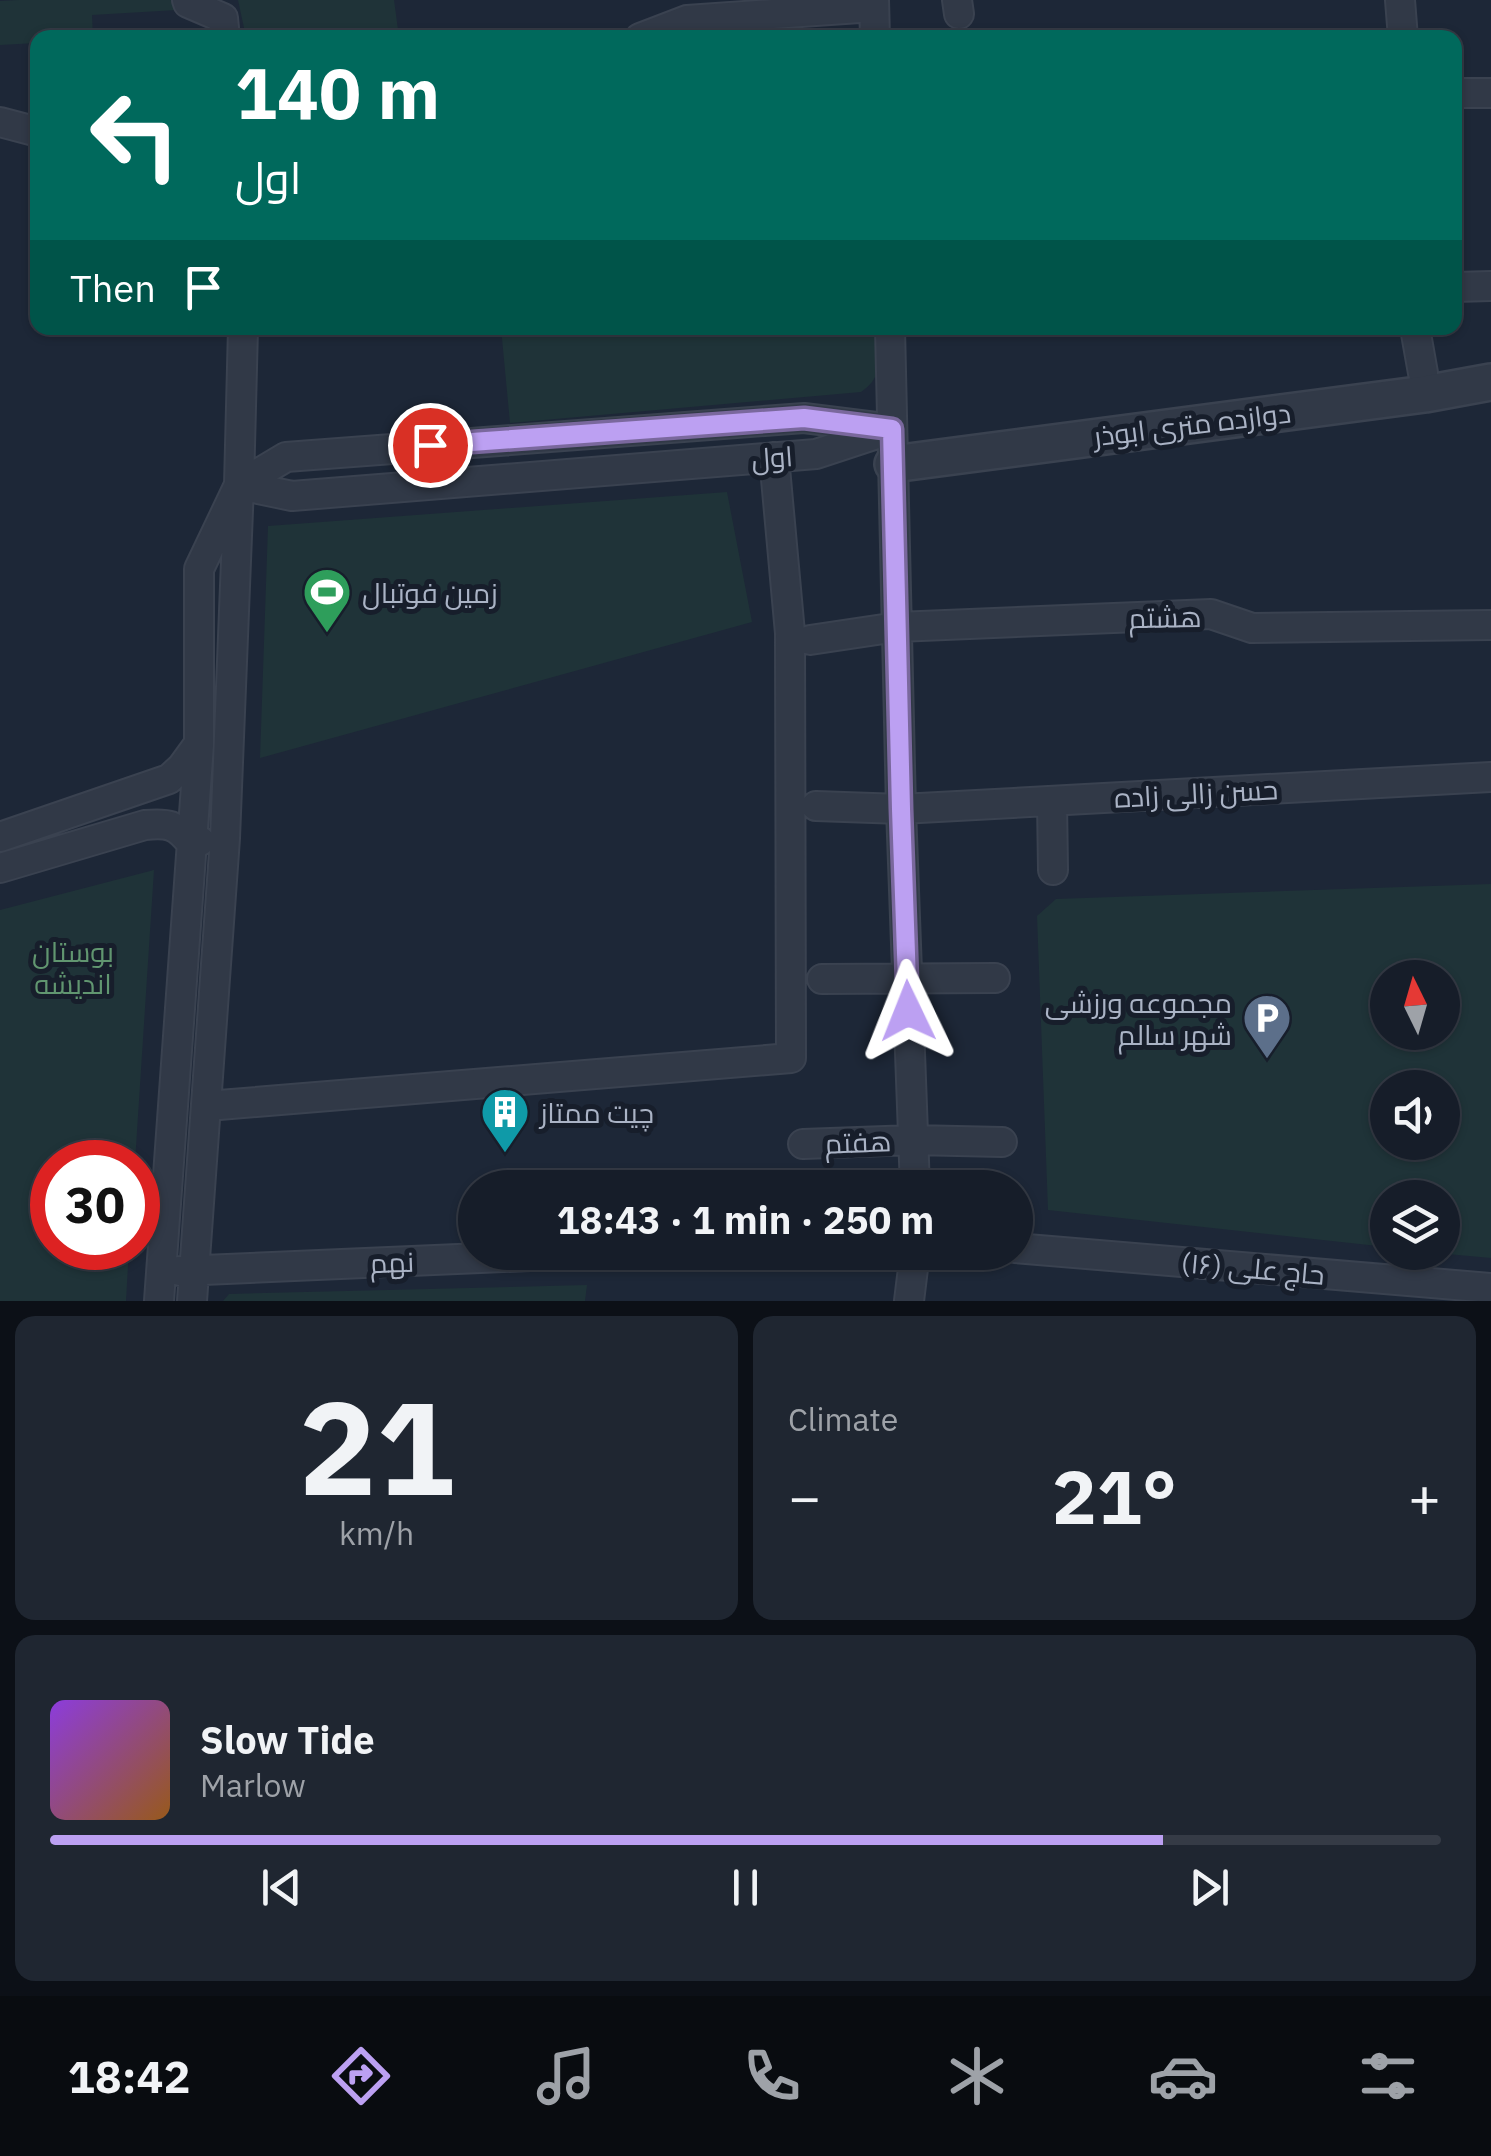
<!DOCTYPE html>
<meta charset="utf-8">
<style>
body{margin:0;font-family:"IBM Plex Sans",Cairo,sans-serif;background:#1f2631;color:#f1f3f6;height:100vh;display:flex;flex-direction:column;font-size:38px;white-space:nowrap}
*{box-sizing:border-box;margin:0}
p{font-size:32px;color:#9ea2a8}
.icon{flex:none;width:55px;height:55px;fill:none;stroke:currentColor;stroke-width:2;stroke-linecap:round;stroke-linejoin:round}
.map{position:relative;height:1301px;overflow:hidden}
.drawer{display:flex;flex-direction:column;gap:15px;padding:15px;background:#0c1017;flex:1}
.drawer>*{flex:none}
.guide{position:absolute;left:30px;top:30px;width:1432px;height:305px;border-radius:20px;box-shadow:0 2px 8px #0004,0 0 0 2px #353b46;background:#00695c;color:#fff;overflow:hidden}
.needle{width:65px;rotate:355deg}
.buttons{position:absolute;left:1370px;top:960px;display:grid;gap:20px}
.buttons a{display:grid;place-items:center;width:90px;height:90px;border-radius:50%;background:#161d29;box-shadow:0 2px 8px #0004,0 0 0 2px #353b46;font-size:50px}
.speed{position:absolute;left:30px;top:1140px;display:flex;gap:20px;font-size:50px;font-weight:700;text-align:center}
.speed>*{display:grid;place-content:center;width:130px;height:130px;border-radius:50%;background:#161d29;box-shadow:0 2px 8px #0004,0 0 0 2px #353b46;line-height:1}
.speed .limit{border:15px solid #d22;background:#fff;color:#111}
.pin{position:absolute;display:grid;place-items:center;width:85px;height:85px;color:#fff;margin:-42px;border:5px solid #fff;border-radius:50%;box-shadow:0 2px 10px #0007}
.me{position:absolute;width:110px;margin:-55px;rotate:358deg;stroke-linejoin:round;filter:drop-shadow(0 0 8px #0008)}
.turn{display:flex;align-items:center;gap:35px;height:210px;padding:0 40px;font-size:45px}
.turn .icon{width:130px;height:130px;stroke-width:2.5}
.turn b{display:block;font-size:70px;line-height:85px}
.then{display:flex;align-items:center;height:95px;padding:0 40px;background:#0003;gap:20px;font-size:38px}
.big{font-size:75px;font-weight:700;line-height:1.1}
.drawer .card{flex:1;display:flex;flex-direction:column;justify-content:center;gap:15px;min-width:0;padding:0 35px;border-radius:20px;background:#1f2631}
.drawer .dial{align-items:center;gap:0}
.dial b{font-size:130px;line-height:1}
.song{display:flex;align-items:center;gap:30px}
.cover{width:120px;height:120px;border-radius:15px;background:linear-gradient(135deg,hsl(270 70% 55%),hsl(30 70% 35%))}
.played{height:10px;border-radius:5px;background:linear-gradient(90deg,#bca0f2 80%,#353b46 80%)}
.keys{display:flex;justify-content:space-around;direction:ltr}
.heat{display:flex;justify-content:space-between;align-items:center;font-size:55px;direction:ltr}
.drawer .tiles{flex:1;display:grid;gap:15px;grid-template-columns:1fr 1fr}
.card:last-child{grid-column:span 2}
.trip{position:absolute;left:458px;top:1170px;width:575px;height:100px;border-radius:50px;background:#161d29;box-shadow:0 2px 8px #0004,0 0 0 2px #353b46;font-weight:700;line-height:100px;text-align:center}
.tabs{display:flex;height:160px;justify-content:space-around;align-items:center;background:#090c10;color:#9ea2a8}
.tabs .icon{width:70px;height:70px}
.tabs .selected{color:#bca0f2}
.tabs b{font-size:45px;color:#f1f3f6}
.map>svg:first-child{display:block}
.green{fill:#1f3338;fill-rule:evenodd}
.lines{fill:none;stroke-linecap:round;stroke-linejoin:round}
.minor-casing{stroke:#3a4250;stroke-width:32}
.tertiary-casing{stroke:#3a4250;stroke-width:40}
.minor{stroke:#313947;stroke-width:28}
.tertiary{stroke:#313947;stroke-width:35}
.route-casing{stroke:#7a689d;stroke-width:25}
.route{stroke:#bca0f2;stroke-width:18}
.labels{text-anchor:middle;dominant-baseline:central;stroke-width:10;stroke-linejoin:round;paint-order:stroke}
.street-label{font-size:28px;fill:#aab3c5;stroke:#171e2b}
.poi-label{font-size:28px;fill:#aab3c5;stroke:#171e2b;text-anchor:start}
.park-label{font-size:28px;fill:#619670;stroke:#171e2b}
</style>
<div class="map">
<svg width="1491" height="1301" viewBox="0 0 1491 1301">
<rect width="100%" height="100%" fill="#1d2737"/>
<!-- green -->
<path class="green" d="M 19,0 L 177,0 L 177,10 L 92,15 L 93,37 L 38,38 L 37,43 L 0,45 L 0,1 Z
M 238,0 L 394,0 L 399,37 L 246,37 Z
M 859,28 L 859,37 L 731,37 Z
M 501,328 L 878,328 C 878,354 886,375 861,392 L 510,423 Z
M 727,492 L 752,622 L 260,758 L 268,526 Z
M 154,870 L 135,1162 L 52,1162 L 52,1248 L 129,1248 L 126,1301 L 0,1301 L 0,910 Z
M 1491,884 L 1491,1258 L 1436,1253 L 1442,1252 L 1442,1198 L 1388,1198 L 1387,1247 L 1048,1210 L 1037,916 L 1056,899 ZM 1388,978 L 1442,978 L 1442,1032 L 1388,1032 ZM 1388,1088 L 1442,1088 L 1442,1142 L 1388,1142 Z
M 587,1285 L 585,1301 L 223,1301 L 229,1294 Z"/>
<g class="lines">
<!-- minor casing -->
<g class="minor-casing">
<path id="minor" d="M 187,0 L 188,3 L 223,18 L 225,38
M 874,0 L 875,38
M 957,0 L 959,14
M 1400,0 L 1403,38
M 640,38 L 687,20 L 874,7
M 1455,93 L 1491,93
M 0,122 L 38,132
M 1455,287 L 1491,286
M 890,328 L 901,809 L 915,1188
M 1415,328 L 1423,373
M 804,418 L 892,429 L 816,454 L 292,496 L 239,485 L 286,457 Z
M 239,485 L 243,328
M 810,640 L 897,627 L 1211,614 L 1252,628 L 1491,625
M 1052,801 L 1053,870
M 816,806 L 901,809 L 1491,777
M 0,837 L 169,779 L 182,767 L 198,745
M 0,868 L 145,825 C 168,823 176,824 191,843 L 200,841
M 822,979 L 995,978
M 207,1106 L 791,1058 L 790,633 L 774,457
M 803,1144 L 913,1140 L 1002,1142
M 1015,1248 L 1491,1288
M 180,1271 L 623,1252
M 159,1301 L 199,744 L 199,569 L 239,485 L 225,838 L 192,1301
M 909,1301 L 915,1252"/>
</g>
<!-- tertiary casing -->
<g class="tertiary-casing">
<path id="tertiary" d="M 893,464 L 1425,394 L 1491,382"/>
</g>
<!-- minor -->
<use href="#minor" class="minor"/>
<!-- tertiary -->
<use href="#tertiary" class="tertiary"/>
</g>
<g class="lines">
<!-- route casing -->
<g class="route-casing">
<path id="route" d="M 430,445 L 804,418 L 892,429 L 901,809 L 908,1011"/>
</g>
<!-- route -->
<use href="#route" class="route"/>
</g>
<!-- icons -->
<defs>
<g id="stadium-pin" transform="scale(2.5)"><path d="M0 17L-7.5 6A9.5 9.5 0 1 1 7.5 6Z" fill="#2e9e5b" stroke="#171e2b"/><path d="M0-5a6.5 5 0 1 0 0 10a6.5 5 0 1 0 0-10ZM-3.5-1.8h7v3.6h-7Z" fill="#fff"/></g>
<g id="parking-pin" transform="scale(2.5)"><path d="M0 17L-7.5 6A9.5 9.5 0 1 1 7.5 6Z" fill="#5c6f8a" stroke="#171e2b"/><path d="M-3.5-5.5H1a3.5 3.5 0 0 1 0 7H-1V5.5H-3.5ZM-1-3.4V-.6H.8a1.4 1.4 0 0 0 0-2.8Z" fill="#fff"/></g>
<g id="building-pin" transform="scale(2.5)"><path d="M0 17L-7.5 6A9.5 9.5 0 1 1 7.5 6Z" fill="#0f9aa8" stroke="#171e2b"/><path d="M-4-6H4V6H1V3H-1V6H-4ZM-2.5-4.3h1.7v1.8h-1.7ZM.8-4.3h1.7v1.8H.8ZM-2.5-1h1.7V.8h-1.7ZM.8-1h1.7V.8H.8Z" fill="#fff"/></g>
</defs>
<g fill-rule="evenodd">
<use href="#stadium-pin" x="327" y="592"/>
<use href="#parking-pin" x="1267" y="1018"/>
<use href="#building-pin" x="505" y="1112"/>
</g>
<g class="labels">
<!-- street labels -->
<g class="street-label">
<text transform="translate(1192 424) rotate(-7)">دوازده متری ابوذر</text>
<text transform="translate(772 457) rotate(-4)">اول</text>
<text transform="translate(1165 617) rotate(-1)">هشتم</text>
<text transform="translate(1196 793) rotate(-3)">حسن زالی زاده</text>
<text transform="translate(858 1142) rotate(-2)">هفتم</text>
<text transform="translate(392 1262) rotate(-2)">نهم</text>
<text transform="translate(1253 1268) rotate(5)">حاج علی (۱۶)</text>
</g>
<!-- poi labels -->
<g class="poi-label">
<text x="362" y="592">زمین فوتبال</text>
<text x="1232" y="1002" text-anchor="end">مجموعه ورزشی<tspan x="1232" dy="32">شهر سالم</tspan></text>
<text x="540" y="1112">چیت ممتاز</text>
</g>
<!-- park labels -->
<g class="park-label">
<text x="73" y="951">بوستان<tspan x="73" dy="32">اندیشه</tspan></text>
</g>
</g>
</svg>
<div class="buttons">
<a><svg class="needle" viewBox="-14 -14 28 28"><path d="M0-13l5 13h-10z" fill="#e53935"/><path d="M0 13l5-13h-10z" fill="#9ea2a8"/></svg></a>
<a><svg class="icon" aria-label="sound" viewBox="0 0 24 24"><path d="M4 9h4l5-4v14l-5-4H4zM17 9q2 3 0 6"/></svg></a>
<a><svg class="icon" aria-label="layers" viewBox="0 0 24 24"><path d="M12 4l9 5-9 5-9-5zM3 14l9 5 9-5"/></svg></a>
</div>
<div class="speed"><div class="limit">30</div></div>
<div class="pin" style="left:430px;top:445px;background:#d93025"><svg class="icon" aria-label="arrive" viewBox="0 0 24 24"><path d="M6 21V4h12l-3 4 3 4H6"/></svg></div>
<svg class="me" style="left:908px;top:1011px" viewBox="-20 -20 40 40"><path d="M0-17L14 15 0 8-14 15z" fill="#bca0f2" stroke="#fff" stroke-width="4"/></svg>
<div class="trip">18:43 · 1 min · 250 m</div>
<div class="guide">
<div class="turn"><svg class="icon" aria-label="left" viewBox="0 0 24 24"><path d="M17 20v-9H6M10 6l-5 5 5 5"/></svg><div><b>140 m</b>اول</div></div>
<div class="then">Then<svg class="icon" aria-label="arrive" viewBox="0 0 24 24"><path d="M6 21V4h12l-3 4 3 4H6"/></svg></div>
</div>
</div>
<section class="drawer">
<div class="tiles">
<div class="card dial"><b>21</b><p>km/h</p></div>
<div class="card"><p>Climate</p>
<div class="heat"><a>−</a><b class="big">21°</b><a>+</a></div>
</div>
<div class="card">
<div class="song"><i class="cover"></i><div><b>Slow Tide</b><p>Marlow</p></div></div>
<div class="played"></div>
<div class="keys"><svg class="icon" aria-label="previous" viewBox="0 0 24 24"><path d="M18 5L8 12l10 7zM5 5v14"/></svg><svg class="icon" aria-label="pause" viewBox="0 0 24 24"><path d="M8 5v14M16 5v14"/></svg><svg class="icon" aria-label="next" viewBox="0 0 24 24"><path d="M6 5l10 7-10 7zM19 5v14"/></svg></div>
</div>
</div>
</section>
<nav class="tabs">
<b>18:42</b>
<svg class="icon selected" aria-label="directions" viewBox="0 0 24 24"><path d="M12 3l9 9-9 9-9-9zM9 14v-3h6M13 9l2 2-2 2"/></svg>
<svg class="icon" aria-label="music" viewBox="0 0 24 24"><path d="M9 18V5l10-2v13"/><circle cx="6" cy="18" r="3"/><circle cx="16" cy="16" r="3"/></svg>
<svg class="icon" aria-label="phone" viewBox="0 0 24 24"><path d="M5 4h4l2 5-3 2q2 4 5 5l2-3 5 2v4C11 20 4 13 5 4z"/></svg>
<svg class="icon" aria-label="climate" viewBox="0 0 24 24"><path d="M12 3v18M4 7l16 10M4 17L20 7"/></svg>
<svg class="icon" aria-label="car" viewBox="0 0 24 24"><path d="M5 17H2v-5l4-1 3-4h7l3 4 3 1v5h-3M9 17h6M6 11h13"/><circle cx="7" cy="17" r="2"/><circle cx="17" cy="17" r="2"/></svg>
<svg class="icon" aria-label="filters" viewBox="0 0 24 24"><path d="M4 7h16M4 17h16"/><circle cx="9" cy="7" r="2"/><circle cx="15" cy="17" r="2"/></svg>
</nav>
